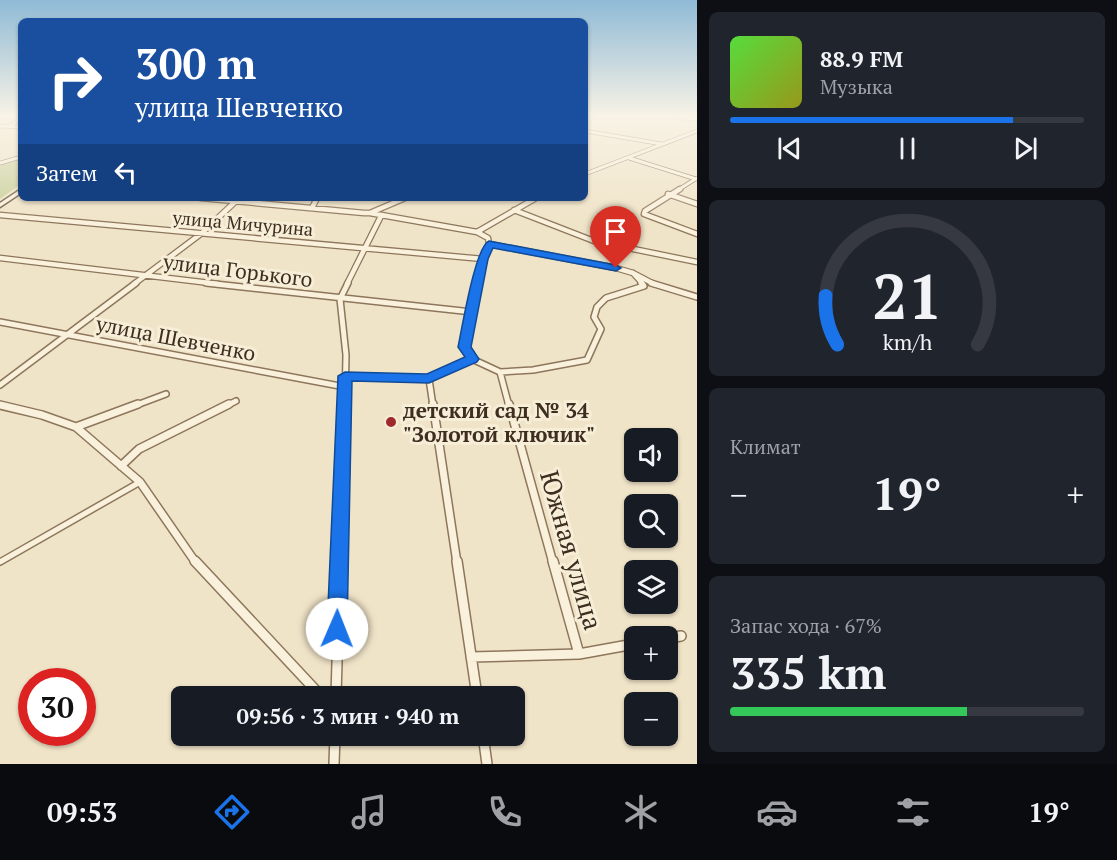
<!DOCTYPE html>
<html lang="ru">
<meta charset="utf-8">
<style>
body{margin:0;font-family:"PT Serif",serif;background:#20242c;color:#f1f3f6;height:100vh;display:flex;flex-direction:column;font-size:22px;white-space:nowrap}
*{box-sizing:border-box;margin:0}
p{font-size:20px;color:#9ea1a6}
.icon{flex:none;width:33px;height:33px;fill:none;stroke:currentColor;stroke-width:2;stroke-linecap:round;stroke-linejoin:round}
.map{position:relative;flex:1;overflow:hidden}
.sheet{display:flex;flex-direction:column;gap:12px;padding:12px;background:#0d0f14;width:420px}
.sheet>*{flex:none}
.banner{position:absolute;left:18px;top:18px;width:570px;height:183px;border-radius:9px;box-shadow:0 2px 4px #0004;background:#1a4fa0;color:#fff;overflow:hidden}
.controls{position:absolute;left:624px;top:428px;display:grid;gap:12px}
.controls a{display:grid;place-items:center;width:54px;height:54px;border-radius:9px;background:#171b24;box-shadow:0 2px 4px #0004;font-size:30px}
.speed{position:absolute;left:18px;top:668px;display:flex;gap:12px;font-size:30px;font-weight:700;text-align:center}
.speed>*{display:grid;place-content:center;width:78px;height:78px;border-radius:50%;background:#171b24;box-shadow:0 2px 4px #0004;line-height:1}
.speed .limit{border:9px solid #d22;background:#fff;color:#111}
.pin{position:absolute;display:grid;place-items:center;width:51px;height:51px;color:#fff;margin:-62px -26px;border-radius:50% 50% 50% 0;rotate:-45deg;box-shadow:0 0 6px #0007}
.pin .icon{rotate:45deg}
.me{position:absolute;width:66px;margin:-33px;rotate:1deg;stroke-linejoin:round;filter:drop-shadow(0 0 4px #0008)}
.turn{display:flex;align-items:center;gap:21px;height:126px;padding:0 18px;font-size:27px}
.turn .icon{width:78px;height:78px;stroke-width:2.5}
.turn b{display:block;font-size:42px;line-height:51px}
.then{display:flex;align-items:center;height:57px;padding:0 18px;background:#0003;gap:12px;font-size:22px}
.big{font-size:45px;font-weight:700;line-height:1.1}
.sheet .tile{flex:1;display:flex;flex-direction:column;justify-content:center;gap:9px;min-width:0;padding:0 21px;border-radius:9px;background:#20242c}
.sheet .dial{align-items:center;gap:0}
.dial svg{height:156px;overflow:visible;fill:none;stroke:#363941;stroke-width:7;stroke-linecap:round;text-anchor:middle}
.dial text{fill:#f1f3f6;stroke:none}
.song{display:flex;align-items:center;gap:18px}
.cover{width:72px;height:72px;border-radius:9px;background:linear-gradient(135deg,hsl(110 70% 55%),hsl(60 70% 35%))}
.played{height:6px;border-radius:3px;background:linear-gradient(90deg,#1a73e8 80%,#363941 80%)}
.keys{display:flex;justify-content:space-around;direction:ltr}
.heat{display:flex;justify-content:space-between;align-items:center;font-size:33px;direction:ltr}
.charge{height:9px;border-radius:4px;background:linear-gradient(90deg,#34c759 67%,#363941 0)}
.trip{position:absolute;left:171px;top:686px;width:354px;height:60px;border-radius:9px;background:#171b24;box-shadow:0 2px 4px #0004;font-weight:700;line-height:60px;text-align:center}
.dock{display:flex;height:96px;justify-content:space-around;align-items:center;background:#090b0e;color:#9ea1a6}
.dock .icon{width:42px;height:42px}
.dock .selected{color:#1a73e8}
.dock b{font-size:27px;color:#f1f3f6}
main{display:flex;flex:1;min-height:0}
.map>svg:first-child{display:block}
.green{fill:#c9cf9b}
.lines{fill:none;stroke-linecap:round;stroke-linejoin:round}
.pedestrian-casing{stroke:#8d765c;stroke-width:8}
.minor-far4-casing{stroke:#8d765c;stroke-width:4.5}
.minor-far3-casing{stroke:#8d765c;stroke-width:7}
.minor-far2-casing{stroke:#8d765c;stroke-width:8}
.minor-far1-casing{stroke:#8d765c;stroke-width:10}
.minor-casing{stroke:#8d765c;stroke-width:12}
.secondary-casing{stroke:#6f573f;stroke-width:3}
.pedestrian{stroke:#faf1dc;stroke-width:5}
.minor-far4{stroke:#faf1dc;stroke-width:3}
.minor-far3{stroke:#faf1dc;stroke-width:4.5}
.minor-far2{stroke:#faf1dc;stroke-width:5}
.minor-far1{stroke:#faf1dc;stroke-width:7}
.minor{stroke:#faf1dc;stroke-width:9}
.secondary{fill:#faf1dc;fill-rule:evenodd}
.route{fill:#1a73e8;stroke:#114b97;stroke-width:1.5}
.poi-dot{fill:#9e2a2b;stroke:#f7eed8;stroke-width:2}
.labels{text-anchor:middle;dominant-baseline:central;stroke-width:6;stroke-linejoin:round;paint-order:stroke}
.far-street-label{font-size:18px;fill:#3d2e20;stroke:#f7eed8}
.street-label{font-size:21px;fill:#3d2e20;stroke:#f7eed8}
.poi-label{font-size:21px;font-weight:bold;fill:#3d2e20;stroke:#f7eed8;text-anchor:start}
.near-street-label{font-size:26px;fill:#3d2e20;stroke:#f7eed8}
</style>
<main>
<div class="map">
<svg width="697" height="764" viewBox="0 0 697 764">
<rect width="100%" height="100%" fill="#f0e4c8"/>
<!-- green -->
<path class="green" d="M 21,158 L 21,184 L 0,199 L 0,164 Z"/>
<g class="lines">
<!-- pedestrian casing -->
<g class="pedestrian-casing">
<path id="pedestrian" d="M 0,562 L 140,482"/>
</g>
<!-- minor-far4 casing -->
<g class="minor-far4-casing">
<path id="minor-far4" d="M 670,116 L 697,120
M 585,120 L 595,116
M 0,126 L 21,127
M 10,126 L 21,119
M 585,131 L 662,144
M 629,158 L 696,179
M 0,163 L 21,157
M 585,174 L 697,131
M 678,190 L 697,178"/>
</g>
<!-- minor-far3 casing -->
<g class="minor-far3-casing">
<path id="minor-far3" d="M 680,189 L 645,211 L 644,214 L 697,234
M 668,194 L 697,204
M 201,198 L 364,213 L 370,213 L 405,198
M 312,208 L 317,198
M 514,210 L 594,241 L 697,262
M 370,213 L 477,232 L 488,238 L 489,244 L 478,284
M 0,215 L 483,259
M 477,232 L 536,198
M 489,244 L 616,268 L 633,273 L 654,284
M 0,258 L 218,284
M 633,273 L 643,284
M 134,284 L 202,233 L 237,200
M 347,284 L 381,216"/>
</g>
<!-- minor-far2 casing -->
<g class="minor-far2-casing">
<path id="minor-far2" d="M 206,283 L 472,312
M 478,283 L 465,347 L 472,359 L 500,372 L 509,406
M 651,283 L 697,297
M 0,322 L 345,387
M 500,372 L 533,370 L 587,360 L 601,329 L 594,317 L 597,307 L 606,298 L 644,286 L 641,283
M 345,376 L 429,379 L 472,359
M 429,379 L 433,406
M 0,385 L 136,283
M 0,405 L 4,406
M 134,406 L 166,394
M 226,406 L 236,401
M 345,406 L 346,355 L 340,299 L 348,283"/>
</g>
<!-- minor-far1 casing -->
<g class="minor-far1-casing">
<path id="minor-far1" d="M 433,404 L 457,563
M 509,404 L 553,563
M 0,405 L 42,415 L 76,427 L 140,482 L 196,563
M 76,427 L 138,404
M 121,466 L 139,449 L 229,404
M 340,563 L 345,404"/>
</g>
<!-- minor casing -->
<g class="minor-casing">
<path id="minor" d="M 195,561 L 321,696
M 457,561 L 477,696
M 553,561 L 579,654
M 668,638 L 681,636
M 471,657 L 579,654 L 634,644
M 336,696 L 340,561
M 483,735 L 487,764
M 334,764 L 335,735"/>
</g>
<!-- secondary casing -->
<g class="secondary-casing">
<path id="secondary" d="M 21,189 L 21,193 L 0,207 L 0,203 Z"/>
</g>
<!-- pedestrian -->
<use href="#pedestrian" class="pedestrian"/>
<!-- minor-far4 -->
<use href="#minor-far4" class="minor-far4"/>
<!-- minor-far3 -->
<use href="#minor-far3" class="minor-far3"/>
<!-- minor-far2 -->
<use href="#minor-far2" class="minor-far2"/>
<!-- minor-far1 -->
<use href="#minor-far1" class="minor-far1"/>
<!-- minor -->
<use href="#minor" class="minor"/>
<!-- secondary -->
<use href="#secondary" class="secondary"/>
</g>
<!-- sky -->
<linearGradient id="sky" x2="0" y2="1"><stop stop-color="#8fbad6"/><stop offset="0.52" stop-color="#f8f3e6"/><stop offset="1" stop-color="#f8f3e6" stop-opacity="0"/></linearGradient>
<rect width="697" height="223" fill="url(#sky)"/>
<!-- route -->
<path class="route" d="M 489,241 L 616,265 L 621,268 L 616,271 L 493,248 L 488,259 L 471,347 L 479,359 L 477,362 L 429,383 L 352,381 L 347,629 L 344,636 L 337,638 L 330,636 L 327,629 L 338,376 L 345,372 L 427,374 L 465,357 L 458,347 C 462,329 475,247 489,241 Z"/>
<!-- markers -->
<circle class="poi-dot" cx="391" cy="422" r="6"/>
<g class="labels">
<!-- far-street labels -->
<g class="far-street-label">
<text transform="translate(243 223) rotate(5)">улица Мичурина</text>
</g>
<!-- street labels -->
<g class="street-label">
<text transform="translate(238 270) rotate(7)">улица Горького</text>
<text transform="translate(176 338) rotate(11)">улица Шевченко</text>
</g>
<!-- poi labels -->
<g class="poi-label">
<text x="403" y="410">детский сад № 34<tspan x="403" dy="24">"Золотой ключик"</tspan></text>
</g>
<!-- near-street labels -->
<g class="near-street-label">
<text transform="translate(572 550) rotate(74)">Южная улица</text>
</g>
</g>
</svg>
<div class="controls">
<a><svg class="icon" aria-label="sound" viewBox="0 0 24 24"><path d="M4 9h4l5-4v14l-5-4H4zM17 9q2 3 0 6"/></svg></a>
<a><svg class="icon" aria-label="search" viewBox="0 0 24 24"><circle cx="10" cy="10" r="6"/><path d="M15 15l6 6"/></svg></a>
<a><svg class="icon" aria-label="layers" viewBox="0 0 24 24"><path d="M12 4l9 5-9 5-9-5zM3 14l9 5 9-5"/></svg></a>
<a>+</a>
<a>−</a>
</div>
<div class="speed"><div class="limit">30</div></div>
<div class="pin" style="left:616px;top:268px;background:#d93025"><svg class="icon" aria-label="arrive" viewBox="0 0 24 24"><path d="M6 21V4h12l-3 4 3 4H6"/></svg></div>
<svg class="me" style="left:337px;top:629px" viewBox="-20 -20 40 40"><circle r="19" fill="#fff"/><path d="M0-13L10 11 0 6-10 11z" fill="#1a73e8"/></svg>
<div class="trip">09:56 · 3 мин · 940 m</div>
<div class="banner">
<div class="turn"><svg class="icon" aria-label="right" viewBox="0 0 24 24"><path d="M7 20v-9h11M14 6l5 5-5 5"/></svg><div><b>300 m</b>улица Шевченко</div></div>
<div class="then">Затем<svg class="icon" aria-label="left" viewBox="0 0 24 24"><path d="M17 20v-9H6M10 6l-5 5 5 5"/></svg></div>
</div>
</div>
<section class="sheet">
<div class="tile">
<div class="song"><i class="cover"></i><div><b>88.9 FM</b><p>Музыка</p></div></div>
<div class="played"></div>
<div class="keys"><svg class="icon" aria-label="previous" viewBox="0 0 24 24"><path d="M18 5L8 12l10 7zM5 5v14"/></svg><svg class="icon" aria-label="pause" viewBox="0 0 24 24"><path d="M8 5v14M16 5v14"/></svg><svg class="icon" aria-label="next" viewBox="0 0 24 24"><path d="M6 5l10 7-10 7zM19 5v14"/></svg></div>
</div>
<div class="tile dial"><svg viewBox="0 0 100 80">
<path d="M14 69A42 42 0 1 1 86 69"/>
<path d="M14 69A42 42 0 0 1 8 44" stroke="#1a73e8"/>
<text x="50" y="56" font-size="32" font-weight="700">21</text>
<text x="50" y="72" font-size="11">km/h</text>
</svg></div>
<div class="tile"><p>Климат</p>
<div class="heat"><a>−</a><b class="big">19°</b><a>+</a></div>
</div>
<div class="tile"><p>Запас хода · 67%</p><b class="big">335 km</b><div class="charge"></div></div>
</section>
</main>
<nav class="dock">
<b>09:53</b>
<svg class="icon selected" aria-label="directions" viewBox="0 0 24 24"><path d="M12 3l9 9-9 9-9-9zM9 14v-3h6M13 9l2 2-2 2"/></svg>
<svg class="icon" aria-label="music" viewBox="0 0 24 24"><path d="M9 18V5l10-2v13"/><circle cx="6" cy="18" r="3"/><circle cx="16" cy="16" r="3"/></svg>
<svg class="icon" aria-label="phone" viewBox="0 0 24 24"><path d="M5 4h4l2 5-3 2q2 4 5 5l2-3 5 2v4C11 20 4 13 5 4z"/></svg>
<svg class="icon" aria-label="climate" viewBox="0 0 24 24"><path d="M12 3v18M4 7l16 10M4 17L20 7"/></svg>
<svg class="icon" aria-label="car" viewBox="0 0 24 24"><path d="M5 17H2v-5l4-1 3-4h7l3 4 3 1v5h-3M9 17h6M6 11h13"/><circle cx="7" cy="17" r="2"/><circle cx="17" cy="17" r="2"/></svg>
<svg class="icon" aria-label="filters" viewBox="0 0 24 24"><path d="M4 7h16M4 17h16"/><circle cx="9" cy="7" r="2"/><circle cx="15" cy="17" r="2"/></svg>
<b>19°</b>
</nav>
